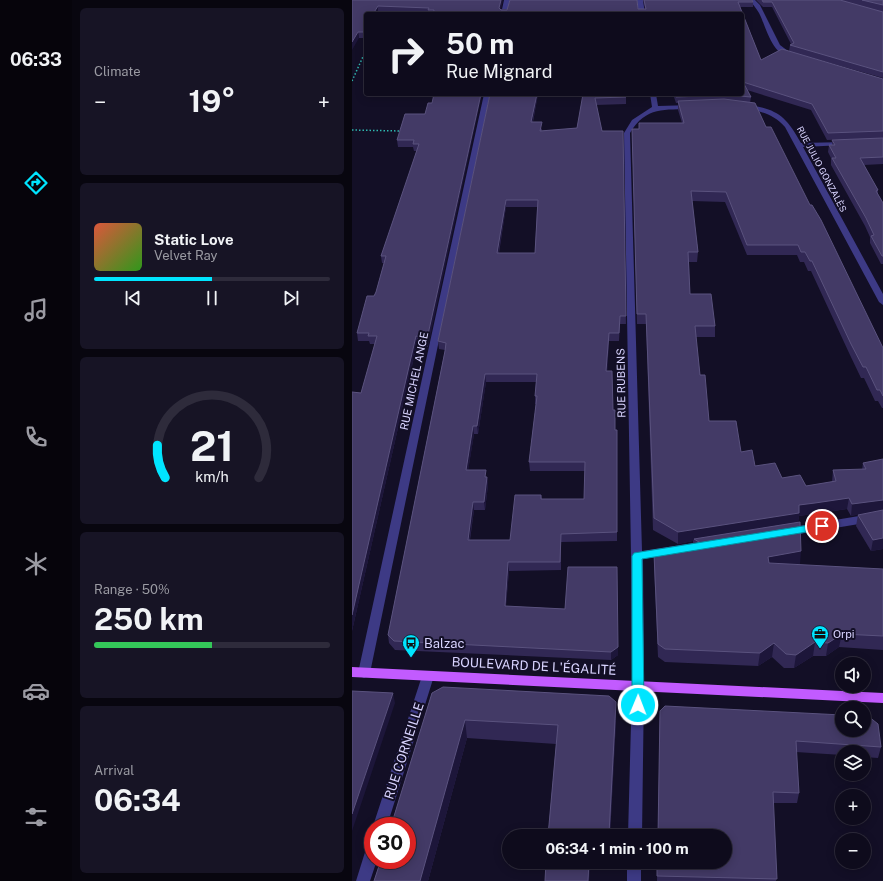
<!DOCTYPE html>
<meta charset="utf-8">
<style>
body{margin:0;font-family:"Public Sans",sans-serif;background:#171425;color:#f1f3f6;height:100vh;display:flex;flex-direction:column;font-size:15px;white-space:nowrap}
*{box-sizing:border-box;margin:0}
p{font-size:13px;color:#9b9ba3}
.icon{flex:none;width:22px;height:22px;fill:none;stroke:currentColor;stroke-width:2;stroke-linecap:round;stroke-linejoin:round}
.map{position:relative;flex:1;overflow:hidden}
.panel{display:flex;flex-direction:column;gap:8px;padding:8px;background:#08060f;width:280px}
.panel>*{flex:none}
.top-card{position:absolute;left:12px;top:12px;width:380px;height:84px;border-radius:4px;box-shadow:0 2px 10px #0003,0 0 0 1px #2e2b3b;background:#0e0b1c;color:#f1f3f6;overflow:hidden}
.controls{position:absolute;left:483px;top:657px;display:grid;gap:8px}
.controls a{display:grid;place-items:center;width:36px;height:36px;border-radius:50%;background:#0e0b1c;box-shadow:0 2px 10px #0003,0 0 0 1px #2e2b3b;font-size:20px}
.speed{position:absolute;left:12px;top:817px;display:flex;gap:8px;font-size:20px;font-weight:700;text-align:center}
.speed>*{display:grid;place-content:center;width:52px;height:52px;border-radius:50%;background:#0e0b1c;box-shadow:0 2px 10px #0003,0 0 0 1px #2e2b3b;line-height:1}
.speed .limit{border:6px solid #d22;background:#fff;color:#111}
.pin{position:absolute;display:grid;place-items:center;width:34px;height:34px;color:#fff;margin:-17px;border:2px solid #fff;border-radius:50%;box-shadow:0 1px 4px #0007}
.me{position:absolute;width:44px;margin:-22px;rotate:1deg;stroke-linejoin:round;filter:drop-shadow(0 0 3px #0008)}
.turn{display:flex;align-items:center;gap:14px;height:84px;padding:0 16px;font-size:18px}
.turn .icon{width:52px;height:52px;stroke-width:2.5}
.turn b{display:block;font-size:28px;line-height:34px}
.big{font-size:30px;font-weight:700;line-height:1.1}
.panel .tile{flex:1;display:flex;flex-direction:column;justify-content:center;gap:6px;min-width:0;padding:0 14px;border-radius:6px;background:#171425}
.panel .dial{align-items:center;gap:0}
.dial svg{height:104px;overflow:visible;fill:none;stroke:#2e2b3b;stroke-width:7;stroke-linecap:round;text-anchor:middle}
.dial text{fill:#f1f3f6;stroke:none}
.song{display:flex;align-items:center;gap:12px}
.cover{width:48px;height:48px;border-radius:6px;background:linear-gradient(135deg,hsl(10 70% 55%),hsl(110 70% 35%))}
.played{height:4px;border-radius:2px;background:linear-gradient(90deg,#00e5ff 50%,#2e2b3b 50%)}
.keys{display:flex;justify-content:space-around;direction:ltr}
.heat{display:flex;justify-content:space-between;align-items:center;font-size:22px;direction:ltr}
.charge{height:6px;border-radius:3px;background:linear-gradient(90deg,#34c759 50%,#2e2b3b 0)}
.trip{position:absolute;left:150px;top:829px;width:230px;height:40px;border-radius:20px;background:#0e0b1c;box-shadow:0 2px 10px #0003,0 0 0 1px #2e2b3b;font-weight:700;line-height:40px;text-align:center}
main{display:flex;flex:1;min-height:0}
.tabs{display:flex;flex-direction:column;width:72px;justify-content:space-around;align-items:center;background:#06040b;color:#9b9ba3}
.tabs .icon{width:28px;height:28px}
.tabs .on{color:#00e5ff}
.tabs b{font-size:18px;color:#f1f3f6}
.map>svg:first-child{display:block}
.lines{fill:none;stroke-linecap:round;stroke-linejoin:round}
.path{stroke:#2fb8b0;stroke-width:1.5;stroke-dasharray:1.5 2;stroke-linecap:butt}
.minor{fill:#3d3a85;fill-rule:evenodd}
.major{fill:#c25bff;fill-rule:evenodd}
.wall{fill:#312854;fill-rule:evenodd}
.shaded-wall{fill:#1d163a}
.building{fill:#433a66;stroke:#5a527e;fill-rule:evenodd}
.route{fill:#00e5ff;stroke:#0095a6}
.labels{text-anchor:middle;dominant-baseline:central;stroke-width:4;stroke-linejoin:round;paint-order:stroke}
.far-street-label{font-size:9px;fill:#d9d4ff;stroke:#130f26}
.street-label{font-size:11px;fill:#d9d4ff;stroke:#130f26}
.poi-label{font-size:11px;fill:#d9d4ff;stroke:#130f26;text-anchor:start}
.near-poi-label{font-size:13px;fill:#d9d4ff;stroke:#130f26;text-anchor:start}
.near-street-label{font-size:13px;fill:#d9d4ff;stroke:#130f26}
</style>
<main>
<nav class="tabs">
<b>06:33</b>
<svg class="icon on" aria-label="directions" viewBox="0 0 24 24"><path d="M12 3l9 9-9 9-9-9zM9 14v-3h6M13 9l2 2-2 2"/></svg>
<svg class="icon" aria-label="music" viewBox="0 0 24 24"><path d="M9 18V5l10-2v13"/><circle cx="6" cy="18" r="3"/><circle cx="16" cy="16" r="3"/></svg>
<svg class="icon" aria-label="phone" viewBox="0 0 24 24"><path d="M5 4h4l2 5-3 2q2 4 5 5l2-3 5 2v4C11 20 4 13 5 4z"/></svg>
<svg class="icon" aria-label="climate" viewBox="0 0 24 24"><path d="M12 3v18M4 7l16 10M4 17L20 7"/></svg>
<svg class="icon" aria-label="car" viewBox="0 0 24 24"><path d="M5 17H2v-5l4-1 3-4h7l3 4 3 1v5h-3M9 17h6M6 11h13"/><circle cx="7" cy="17" r="2"/><circle cx="17" cy="17" r="2"/></svg>
<svg class="icon" aria-label="filters" viewBox="0 0 24 24"><path d="M4 7h16M4 17h16"/><circle cx="9" cy="7" r="2"/><circle cx="15" cy="17" r="2"/></svg>
</nav>
<section class="panel">
<div class="tile"><p>Climate</p>
<div class="heat"><a>−</a><b class="big">19°</b><a>+</a></div>
</div>
<div class="tile">
<div class="song"><i class="cover"></i><div><b>Static Love</b><p>Velvet Ray</p></div></div>
<div class="played"></div>
<div class="keys"><svg class="icon" aria-label="previous" viewBox="0 0 24 24"><path d="M18 5L8 12l10 7zM5 5v14"/></svg><svg class="icon" aria-label="pause" viewBox="0 0 24 24"><path d="M8 5v14M16 5v14"/></svg><svg class="icon" aria-label="next" viewBox="0 0 24 24"><path d="M6 5l10 7-10 7zM19 5v14"/></svg></div>
</div>
<div class="tile dial"><svg viewBox="0 0 100 80">
<path d="M14 69A42 42 0 1 1 86 69"/>
<path d="M14 69A42 42 0 0 1 8 44" stroke="#00e5ff"/>
<text x="50" y="56" font-size="32" font-weight="700">21</text>
<text x="50" y="72" font-size="11">km/h</text>
</svg></div>
<div class="tile"><p>Range · 50%</p><b class="big">250 km</b><div class="charge"></div></div>
<div class="tile"><p>Arrival</p><b class="big">06:34</b></div>
</section>
<div class="map">
<svg width="531" height="881" viewBox="0 0 531 881">
<rect width="100%" height="100%" fill="#130f26"/>
<g class="lines">
<!-- path -->
<path class="path" d="M 0,81 L 14,50
M 0,130 L 49,131"/>
<!-- minor -->
<path class="minor" d="M 152,0 L 158,0 L 155,14 L 149,14 Z
M 285,0 L 291,0 L 293,14 L 287,14 Z
M 397,0 L 403,0 L 408,5 L 428,45 L 440,54 L 440,56 C 420,58 414,26 407,13 C 404,8 401,4 397,0 Z
M 132,94 L 138,94 L 18,673 L 16,676 L 12,678 L 8,676 L 6,673 Z
M 298,94 L 304,94 L 306,106 L 340,105 L 343,107 L 340,109 C 313,110 294,106 278,133 L 290,551 L 354,541 L 358,542 L 360,545 L 358,548 L 354,549 L 291,559 L 292,686 L 290,836 L 276,836 L 280,686 L 279,556 L 272,133 L 280,120 L 300,107 Z
M 392,104 C 424,109 433,114 449,143 L 494,142 L 496,143 L 492,145 L 451,147 L 531,294 L 531,305 L 527,302 L 433,127 C 421,113 406,111 390,107 L 390,105 Z
M 531,512 L 531,520 L 435,536 L 431,535 L 430,532 L 431,529 L 435,528 Z
M 76,671 L 80,673 L 82,676 L 35,826 L 21,826 L 70,676 L 72,673 Z
M 21,843 L 21,860 L 25,860 L 18,881 L 4,881 L 14,849 L 16,845 Z
M 275,862 L 289,862 L 289,881 L 275,881 Z"/>
<!-- major -->
<path class="major" d="M 0,667 L 531,693 L 531,703 L 0,677 Z"/>
</g>
<!-- wall -->
<path class="wall" d="M 0,0 L 149,9 L 293,9 L 291,0 L 400,0 L 401,2 L 401,7 L 388,7 L 409,60 L 437,51 L 438,45 L 439,44 L 420,7 L 411,7 L 404,0 L 531,0 L 531,78 L 450,55 L 531,79 L 531,164 L 512,165 L 526,190 L 526,194 L 531,203 L 531,264 L 529,264 L 518,243 L 518,237 L 513,226 L 479,165 L 479,158 L 476,152 L 477,145 L 480,145 L 480,140 L 505,139 L 475,140 L 459,110 L 395,90 L 399,97 L 398,103 L 414,127 L 531,348 L 531,408 L 530,408 L 526,401 L 523,401 L 512,378 L 509,378 L 498,355 L 459,271 L 456,271 L 452,262 L 448,262 L 445,255 L 395,255 L 373,202 L 340,201 L 346,252 L 345,262 L 337,262 L 338,294 L 363,326 L 363,337 L 344,337 L 348,375 L 357,421 L 403,466 L 430,478 L 454,486 L 480,482 L 481,470 L 510,470 L 511,463 L 531,459 L 531,549 L 519,551 L 504,526 L 506,515 L 507,514 L 499,516 L 495,509 L 447,516 L 446,522 L 448,564 L 443,565 L 531,569 L 531,650 L 487,647 L 474,656 L 461,656 L 442,668 L 432,668 L 420,657 L 406,666 L 313,662 L 306,657 L 302,567 L 302,554 L 341,547 L 341,541 L 326,544 L 301,530 L 294,324 L 285,324 L 280,129 L 287,129 L 330,123 L 326,110 L 326,103 L 324,103 L 321,94 L 390,94 L 390,14 L 76,14 L 26,12 L 14,14 L 14,35 L 13,38 L 7,38 Z
M 138,94 L 186,94 L 181,122 L 190,129 L 190,131 L 225,128 L 231,94 L 220,94 L 273,94 L 274,97 L 274,104 L 244,105 L 250,131 L 271,131 L 274,324 L 268,324 L 267,341 L 257,341 L 255,371 L 261,410 L 263,430 L 265,430 L 265,541 L 209,542 L 209,570 L 157,571 L 154,606 L 213,609 L 266,655 L 259,660 L 43,650 L 37,643 L 36,635 L 93,350 L 87,349 L 86,341 ZM 154,207 L 185,207 L 183,253 L 147,253 ZM 134,382 L 184,382 L 183,396 L 183,404 L 184,404 L 177,462 L 178,471 L 233,471 L 232,499 L 190,499 L 189,495 L 158,540 L 118,540 L 122,510 L 133,510 L 136,485 L 135,477 L 116,470 L 122,434 L 126,434 Z
M 80,103 L 76,347 L 65,344 L 0,631 L 0,392 L 9,393 L 23,344 L 18,344 L 17,341 L 6,341 L 5,333 L 24,292 L 32,263 L 30,263 L 29,256 L 65,151 L 62,151 L 61,147 L 46,147 L 45,140 L 73,114 Z
M 80,693 L 264,721 L 258,836 L 196,836 L 204,744 L 115,738 L 76,881 L 22,881 Z
M 308,711 L 529,747 L 526,758 L 512,757 L 512,752 L 490,752 L 490,755 L 444,752 L 447,793 L 445,803 L 421,803 L 424,881 L 305,881 Z"/>
<!-- shaded-wall -->
<path class="shaded-wall" d="M 149,0 L 151,0 L 148,14 L 147,8 Z
M 26,6 L 26,12 L 25,14 L 21,14 Z
M 14,28 L 14,35 L 13,38 L 12,32 Z
M 6,32 L 7,38 L 0,50 L 0,42 Z
M 129,94 L 130,94 L 76,347 L 75,339 Z
M 185,94 L 186,94 L 179,129 L 179,122 Z
M 154,200 L 154,207 L 145,261 L 145,253 Z
M 257,333 L 257,341 L 255,379 L 254,371 Z
M 64,336 L 65,344 L 0,631 L 0,615 Z
M 133,374 L 134,382 L 126,434 L 125,426 Z
M 121,426 L 122,434 L 115,478 L 114,470 Z
M 135,477 L 136,485 L 133,510 L 132,502 Z
M 497,498 L 495,509 L 447,516 L 446,524 L 342,539 L 341,541 L 326,544 L 326,532 L 447,505 Z
M 531,500 L 531,511 L 499,516 L 500,504 Z
M 121,502 L 122,510 L 116,548 L 116,540 Z
M 531,538 L 531,549 L 519,551 L 521,540 Z
M 449,551 L 448,564 L 415,570 L 416,557 Z
M 156,562 L 157,571 L 153,614 L 153,606 Z
M 490,634 L 487,647 L 474,656 L 476,643 Z
M 463,642 L 461,656 L 442,668 L 444,655 Z
M 422,643 L 420,657 L 406,666 L 408,653 Z
M 266,647 L 266,655 L 259,660 L 259,652 Z
M 41,693 L 43,703 L 0,831 L 0,814 Z
M 264,702 L 264,721 L 258,836 Z
M 113,720 L 115,738 L 76,881 L 68,881 Z
M 237,862 L 239,862 L 237,881 L 236,881 Z"/>
<!-- building -->
<path class="building" d="M 0,0 L 149,0 L 147,8 L 149,10 L 155,10 L 158,0 L 285,0 L 286,9 L 294,9 L 292,0 L 400,0 L 401,2 L 386,2 L 409,60 L 430,49 L 531,79 L 531,131 L 476,133 L 460,104 L 391,82 L 399,97 L 376,95 L 324,97 L 323,94 L 390,94 L 390,14 L 81,14 L 82,10 L 76,10 L 77,8 L 26,6 L 21,14 L 14,14 L 14,28 L 12,32 L 6,32 L 0,42 Z
M 410,0 L 488,0 L 531,12 L 531,72 L 438,45 L 442,43 L 420,2 L 411,2 Z
M 510,0 L 531,0 L 531,5 Z
M 82,94 L 129,94 L 75,339 L 64,336 L 0,615 L 0,392 L 9,393 L 25,336 L 16,336 L 17,333 L 5,333 L 15,296 L 22,296 L 24,292 L 34,256 L 29,256 L 67,144 L 61,144 L 62,140 L 45,140 L 53,114 L 73,114 L 76,103 L 80,103 Z
M 138,94 L 185,94 L 179,122 L 190,122 L 188,131 L 225,128 L 231,94 L 273,94 L 274,97 L 243,98 L 250,131 L 271,131 L 274,316 L 268,316 L 267,333 L 257,333 L 254,371 L 260,371 L 261,410 L 263,410 L 263,430 L 265,430 L 265,532 L 209,534 L 208,562 L 156,562 L 153,606 L 213,609 L 216,567 L 265,567 L 266,647 L 259,652 L 42,641 L 36,635 L 93,351 L 94,343 L 86,341 ZM 154,200 L 186,200 L 183,253 L 145,253 ZM 133,374 L 185,374 L 183,396 L 185,396 L 177,462 L 233,462 L 232,499 L 189,499 L 189,495 L 163,495 L 158,540 L 116,540 L 121,502 L 132,502 L 135,477 L 133,477 L 134,470 L 114,470 L 121,426 L 125,426 Z
M 372,99 L 403,103 L 414,127 L 419,127 L 458,205 L 460,205 L 469,220 L 531,348 L 531,396 L 528,390 L 525,390 L 514,367 L 511,367 L 499,344 L 460,261 L 458,261 L 453,252 L 449,252 L 446,245 L 395,245 L 374,192 L 339,191 L 346,252 L 336,252 L 338,294 L 359,294 L 363,326 L 343,326 L 348,375 L 353,375 L 357,421 L 384,421 L 389,452 L 400,450 L 403,466 L 423,463 L 430,478 L 448,475 L 454,486 L 484,481 L 481,470 L 514,469 L 511,463 L 531,459 L 531,500 L 500,504 L 497,498 L 463,503 L 447,505 L 447,513 L 326,532 L 302,518 L 294,314 L 285,314 L 280,129 L 287,129 L 287,123 L 332,123 L 326,101 Z
M 531,138 L 531,157 L 508,158 L 526,190 L 524,191 L 531,203 L 531,256 L 530,256 L 519,236 L 522,235 L 514,218 L 480,158 L 484,158 L 477,145 L 483,145 L 480,140 Z
M 531,510 L 531,538 L 521,540 L 506,515 Z
M 448,522 L 449,551 L 416,557 L 417,563 L 531,569 L 531,636 L 490,634 L 476,643 L 463,642 L 444,655 L 434,654 L 422,643 L 408,653 L 313,649 L 306,644 L 302,554 L 352,545 L 342,539 Z
M 91,687 L 257,696 L 264,702 L 257,834 L 239,834 L 239,836 L 196,836 L 206,725 L 113,720 L 68,881 L 22,881 L 29,860 L 55,860 L 55,826 L 39,826 L 80,693 Z
M 0,691 L 41,693 L 0,814 Z
M 313,706 L 490,715 L 490,730 L 512,730 L 512,716 L 516,716 L 526,724 L 529,747 L 444,741 L 447,793 L 421,792 L 425,879 L 305,876 L 305,862 L 373,862 L 373,836 L 306,836 L 308,711 Z
M 194,862 L 237,862 L 236,881 L 193,881 Z"/>
<!-- route -->
<path class="route" d="M 470,523 L 474,526 L 473,529 L 290,559 L 292,705 L 290,708 L 282,708 L 280,705 L 280,556 L 282,553 Z"/>
<!-- icons -->
<defs>
<g id="office-pin" transform="scale(0.9)"><path d="M0 17L-7.5 6A9.5 9.5 0 1 1 7.5 6Z" fill="#00e5ff" stroke="#130f26"/><path d="M-6-3h4V-5.5h4V-3h4V5H-6ZM-1-4.5V-3h2v-1.5ZM-6 0V1H6V0Z" fill="#111"/></g>
<g id="bus-pin" transform="scale(0.9)"><path d="M0 17L-7.5 6A9.5 9.5 0 1 1 7.5 6Z" fill="#00e5ff" stroke="#130f26"/><path d="M-5-6H5V4H4V6H2V4H-2V6H-4V4H-5ZM-3.5-4V0h7V-4ZM-3.5 1.2v1.5H-2V1.2ZM2 1.2v1.5H3.5V1.2Z" fill="#111"/></g>
</defs>
<g fill-rule="evenodd">
<use href="#office-pin" x="468" y="634"/>
<use href="#bus-pin" x="59" y="643"/>
</g>
<g class="labels">
<!-- far-street labels -->
<g class="far-street-label">
<text transform="translate(470 169) rotate(62)">RUE JULIO GONZALÈS</text>
</g>
<!-- street labels -->
<g class="street-label">
<text transform="translate(62 381) rotate(-78)">RUE MICHEL ANGE</text>
<text transform="translate(269 383) rotate(-91)">RUE RUBENS</text>
</g>
<!-- poi labels -->
<g class="poi-label">
<text x="481" y="634">Orpi</text>
</g>
<!-- near-poi labels -->
<g class="near-poi-label">
<text x="72" y="643">Balzac</text>
</g>
<!-- near-street labels -->
<g class="near-street-label">
<text transform="translate(182 666) rotate(3)">BOULEVARD DE L'ÉGALITÉ</text>
<text transform="translate(52 751) rotate(-72)">RUE CORNEILLE</text>
</g>
</g>
</svg>
<div class="controls">
<a><svg class="icon" aria-label="sound" viewBox="0 0 24 24"><path d="M4 9h4l5-4v14l-5-4H4zM17 9q2 3 0 6"/></svg></a>
<a><svg class="icon" aria-label="search" viewBox="0 0 24 24"><circle cx="10" cy="10" r="6"/><path d="M15 15l6 6"/></svg></a>
<a><svg class="icon" aria-label="layers" viewBox="0 0 24 24"><path d="M12 4l9 5-9 5-9-5zM3 14l9 5 9-5"/></svg></a>
<a>+</a>
<a>−</a>
</div>
<div class="speed"><div class="limit">30</div></div>
<div class="pin" style="left:470px;top:526px;background:#d93025"><svg class="icon" aria-label="arrive" viewBox="0 0 24 24"><path d="M6 21V4h12l-3 4 3 4H6"/></svg></div>
<svg class="me" style="left:286px;top:705px" viewBox="-20 -20 40 40"><circle r="17" fill="#00e5ff" stroke="#fff" stroke-width="3"/><path d="M0-11L8 9 0 5-8 9z" fill="#fff"/></svg>
<div class="trip">06:34 · 1 min · 100 m</div>
<div class="top-card">
<div class="turn"><svg class="icon" aria-label="right" viewBox="0 0 24 24"><path d="M7 20v-9h11M14 6l5 5-5 5"/></svg><div><b>50 m</b>Rue Mignard</div></div>
</div>
</div>
</main>
